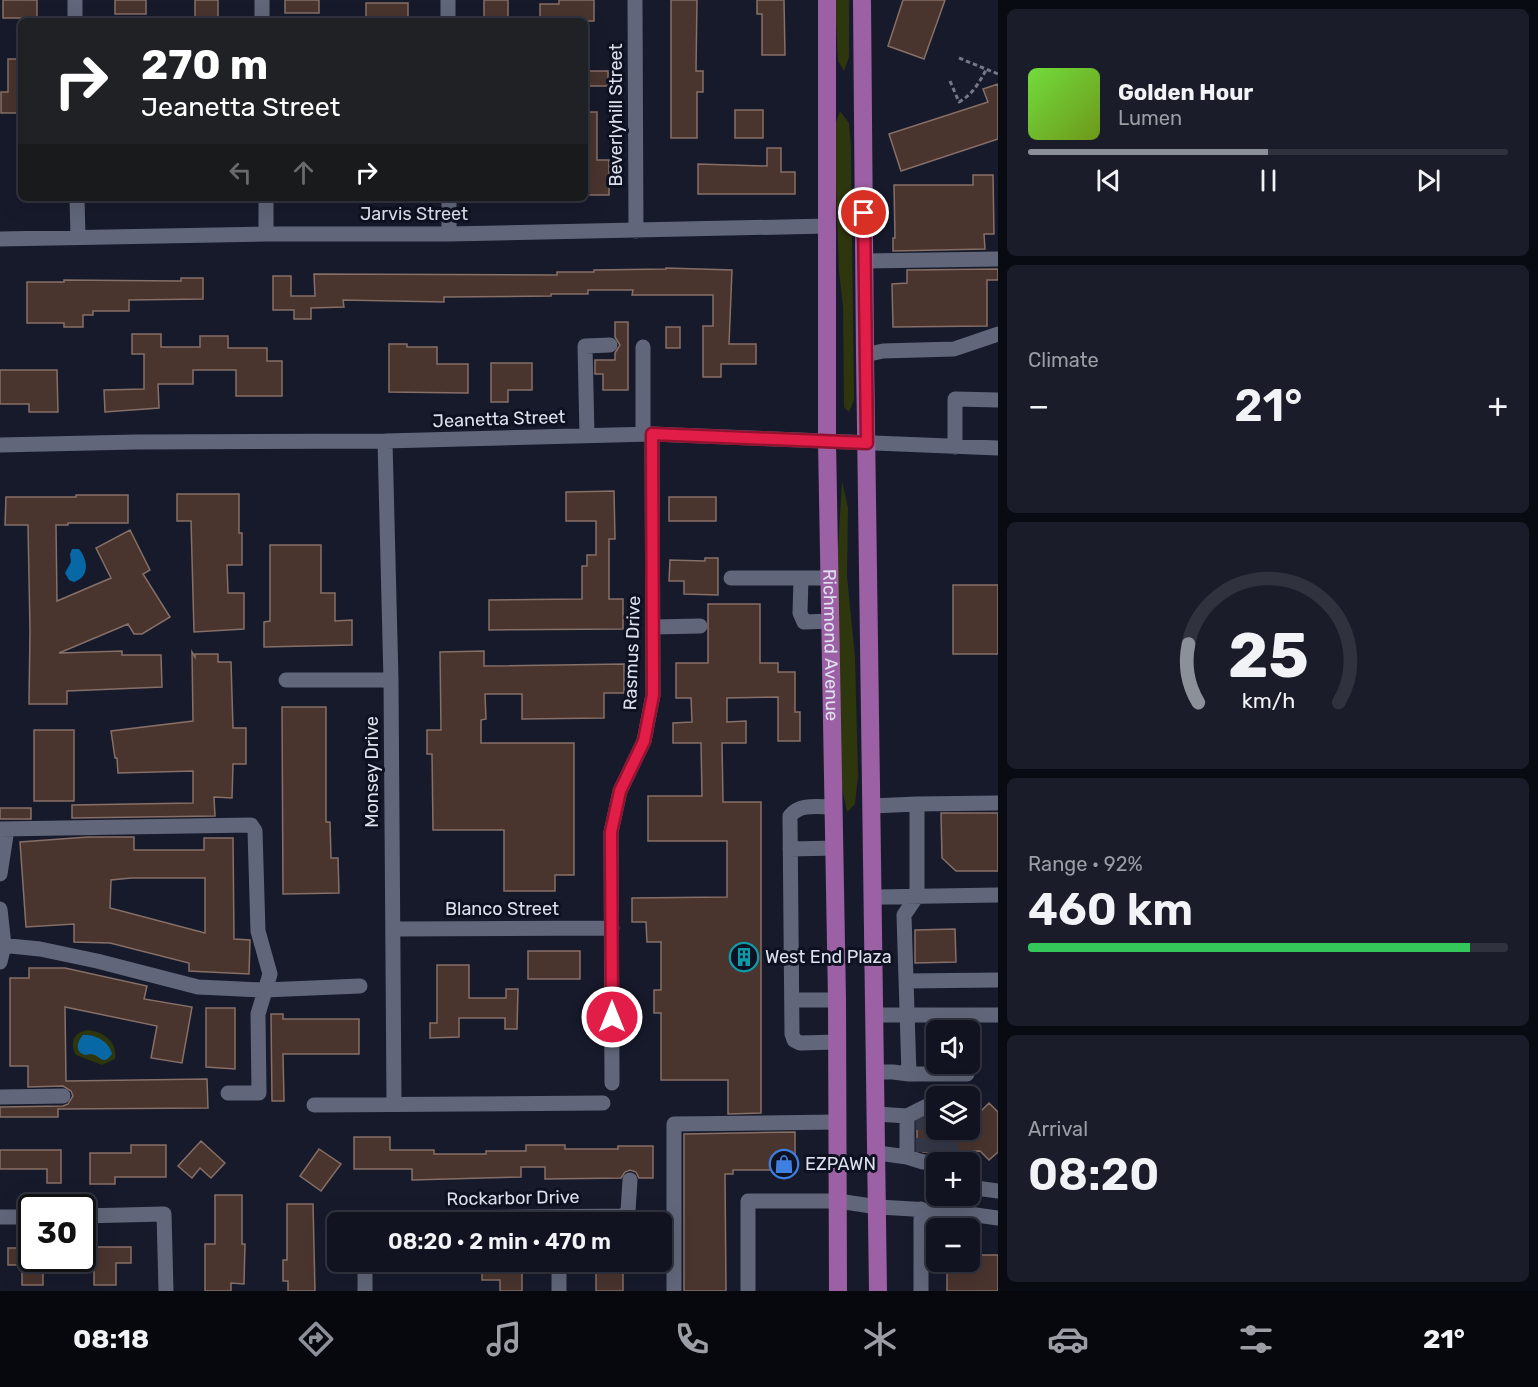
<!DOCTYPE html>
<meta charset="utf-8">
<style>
body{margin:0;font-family:Rubik,sans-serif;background:#1a1d29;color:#f1f3f6;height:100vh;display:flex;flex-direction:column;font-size:22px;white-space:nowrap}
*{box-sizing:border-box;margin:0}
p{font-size:20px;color:#9c9ea5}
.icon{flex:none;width:33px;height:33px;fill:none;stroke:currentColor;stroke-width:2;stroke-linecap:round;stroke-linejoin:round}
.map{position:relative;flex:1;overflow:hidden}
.sheet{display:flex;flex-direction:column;gap:9px;padding:9px;background:#090b12;width:540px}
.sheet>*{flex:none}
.guide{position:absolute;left:18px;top:18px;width:570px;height:183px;border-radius:9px;box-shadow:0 6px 24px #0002,0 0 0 2px #30333e;background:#202124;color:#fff;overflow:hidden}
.tools{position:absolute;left:926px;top:1020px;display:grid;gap:12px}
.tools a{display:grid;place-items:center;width:54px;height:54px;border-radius:9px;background:#111420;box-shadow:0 6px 24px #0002,0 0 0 2px #30333e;font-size:30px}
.speed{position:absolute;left:18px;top:1194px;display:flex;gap:12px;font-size:30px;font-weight:700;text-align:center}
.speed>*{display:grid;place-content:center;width:78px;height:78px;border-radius:50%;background:#111420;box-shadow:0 6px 24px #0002,0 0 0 2px #30333e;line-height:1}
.speed .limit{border:3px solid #111;border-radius:9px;background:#fff;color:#111}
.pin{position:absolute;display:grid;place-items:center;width:51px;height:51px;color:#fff;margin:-26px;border:3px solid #fff;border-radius:50%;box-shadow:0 2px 6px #0007}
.me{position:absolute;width:66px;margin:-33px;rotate:0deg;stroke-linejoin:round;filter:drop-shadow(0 0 4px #0008)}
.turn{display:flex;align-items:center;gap:21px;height:126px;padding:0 24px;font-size:27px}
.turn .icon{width:78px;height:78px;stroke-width:2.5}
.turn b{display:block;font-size:42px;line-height:51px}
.lanes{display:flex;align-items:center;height:57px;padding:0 24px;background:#0003;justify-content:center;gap:30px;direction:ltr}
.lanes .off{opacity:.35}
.big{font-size:45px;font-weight:600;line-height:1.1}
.sheet .card{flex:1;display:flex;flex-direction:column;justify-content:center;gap:9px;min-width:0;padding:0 21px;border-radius:9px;background:#1a1d29}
.sheet .dial{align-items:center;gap:0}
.dial svg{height:156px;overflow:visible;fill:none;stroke:#30333e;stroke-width:7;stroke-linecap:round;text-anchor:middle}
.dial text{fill:#f1f3f6;stroke:none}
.song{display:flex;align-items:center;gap:18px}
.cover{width:72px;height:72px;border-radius:9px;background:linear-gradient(135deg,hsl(100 70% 55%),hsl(80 70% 35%))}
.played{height:6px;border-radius:3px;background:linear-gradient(90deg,#8c9099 50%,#30333e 50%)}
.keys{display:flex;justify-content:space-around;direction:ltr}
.heat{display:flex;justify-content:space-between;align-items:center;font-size:33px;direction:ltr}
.charge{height:9px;border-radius:4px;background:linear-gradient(90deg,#34c759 92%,#30333e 0)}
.trip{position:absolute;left:327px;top:1212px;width:345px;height:60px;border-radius:9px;background:#111420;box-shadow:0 6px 24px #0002,0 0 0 2px #30333e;font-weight:600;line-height:60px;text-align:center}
.tab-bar{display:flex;height:96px;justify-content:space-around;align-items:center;background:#07080d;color:#9c9ea5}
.tab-bar .icon{width:42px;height:42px}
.tab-bar .selected{color:#8c9099}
.tab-bar b{font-size:27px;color:#f1f3f6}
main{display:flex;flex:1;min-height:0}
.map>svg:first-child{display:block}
.green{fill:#2e360d}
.water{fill:#0768a5}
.building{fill:#49342e;stroke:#866f67;stroke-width:1.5;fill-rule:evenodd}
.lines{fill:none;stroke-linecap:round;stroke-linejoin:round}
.minor-tunnel{stroke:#353848;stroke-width:15;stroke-dasharray:15 8;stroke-linecap:butt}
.path{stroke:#757886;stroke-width:3;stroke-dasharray:4.5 3;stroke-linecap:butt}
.minor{stroke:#61667a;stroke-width:15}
.major{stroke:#9c61a4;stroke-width:18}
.route-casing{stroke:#92132f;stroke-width:15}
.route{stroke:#e11d48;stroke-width:10}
.labels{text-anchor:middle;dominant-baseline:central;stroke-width:6;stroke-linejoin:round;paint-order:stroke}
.street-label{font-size:18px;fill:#dee1ed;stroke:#0e1121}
.poi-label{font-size:18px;fill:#dee1ed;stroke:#0e1121;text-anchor:start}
</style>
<main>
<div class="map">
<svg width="998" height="1291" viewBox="0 0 998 1291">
<rect width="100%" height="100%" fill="#171a2b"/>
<!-- green -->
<path class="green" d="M 835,0 L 849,0 L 849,57 L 844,71 L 838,61 Z
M 840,111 L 849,123 L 851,147 L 854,400 L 849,412 L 844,407 L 843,307 L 839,271 L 834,128 Z
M 842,481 L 848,508 L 847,576 L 855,657 L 858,776 L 855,804 L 847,812 L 841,783 L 837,565 Z
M 88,1030 C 104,1032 118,1042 115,1059 L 102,1065 L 76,1055 C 69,1042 74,1032 88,1030 Z"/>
<!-- water -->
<path class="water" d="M 72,549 L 79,549 C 88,560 90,577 74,582 L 69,580 L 65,573 L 71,562 L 70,554 Z
M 83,1035 C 95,1034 109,1041 112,1054 C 102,1067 101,1055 91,1054 C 89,1054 87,1055 86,1055 C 74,1053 77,1041 83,1035 Z"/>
<!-- building -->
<path class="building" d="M 3,0 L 37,0 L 37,18 L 3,18 Z
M 115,0 L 146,0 L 146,14 L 115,14 Z
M 195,0 L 218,0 L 218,21 L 195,21 Z
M 285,0 L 319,0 L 319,13 L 285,13 Z
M 484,0 L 508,0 L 508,21 L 484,21 Z
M 559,0 L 594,0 L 594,21 L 540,21 L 540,4 L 559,4 Z
M 671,0 L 697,0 L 696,71 L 703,71 L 703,92 L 697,92 L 697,138 L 671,138 Z
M 757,0 L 784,0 L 785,55 L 762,55 L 762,14 L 757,14 Z
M 903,0 L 945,0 L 924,59 L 888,46 Z
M 366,3 L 408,3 L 408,21 L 366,21 Z
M 8,59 L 21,59 L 21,113 L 1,113 L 1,92 L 8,92 Z
M 585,71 L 608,71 L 608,86 L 585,86 Z
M 998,84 L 998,139 L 901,171 L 889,134 L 988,102 L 983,89 Z
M 735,110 L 763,110 L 763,138 L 735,138 Z
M 585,112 L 597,112 L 597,160 L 609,160 L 609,195 L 585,195 Z
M 767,148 L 781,148 L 781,172 L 795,172 L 795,194 L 698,194 L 698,164 L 767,166 Z
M 973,175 L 993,175 L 994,234 L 984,234 L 985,249 L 893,251 L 893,238 L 895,238 L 894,185 L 973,185 Z
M 666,268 L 732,270 L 729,344 L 756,344 L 756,364 L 721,364 L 721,377 L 703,377 L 703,326 L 713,326 L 713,295 L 632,295 L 633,290 L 588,290 L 588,294 L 551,294 L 551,296 L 444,297 L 444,302 L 343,300 L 344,307 L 311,308 L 311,319 L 294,319 L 294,310 L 273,310 L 273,276 L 291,276 L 291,296 L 315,296 L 314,274 L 557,275 L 557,272 L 594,272 L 594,270 L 666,269 Z
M 998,269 L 998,280 L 987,280 L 987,326 L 893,327 L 892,284 L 907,283 L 907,270 Z
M 181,278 L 203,278 L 203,299 L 129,300 L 129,311 L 93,311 L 93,315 L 83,315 L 83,327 L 64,327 L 64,323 L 27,323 L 27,282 L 64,282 L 64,280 L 181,281 Z
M 615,322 L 628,322 L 628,390 L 603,390 L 603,374 L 595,374 L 595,360 L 615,360 L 615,353 L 620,345 L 615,337 Z
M 666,327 L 680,327 L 680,348 L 666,348 Z
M 132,334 L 161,334 L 161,347 L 200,347 L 200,336 L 228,336 L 228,348 L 267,348 L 267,361 L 282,361 L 282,396 L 236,396 L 236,370 L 193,370 L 193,384 L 158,384 L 159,408 L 105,412 L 104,390 L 144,389 L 144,354 L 132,354 Z
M 389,344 L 407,344 L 407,347 L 437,347 L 437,364 L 468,364 L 468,393 L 389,392 Z
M 491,363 L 532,363 L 532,390 L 508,390 L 508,402 L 491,402 Z
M 0,370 L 57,370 L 58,412 L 29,412 L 29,404 L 0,404 Z
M 614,491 L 615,539 L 609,539 L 609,599 L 623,599 L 623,629 L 489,630 L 489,600 L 582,599 L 582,566 L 587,566 L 587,555 L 596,555 L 596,521 L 566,521 L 566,492 Z
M 177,494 L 239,494 L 239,533 L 242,533 L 242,565 L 227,565 L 228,593 L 244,593 L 244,629 L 194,632 L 191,521 L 177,521 Z
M 76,495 L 128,495 L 128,523 L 68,523 L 68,525 L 56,525 L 57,601 L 111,578 L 96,548 L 130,530 L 150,570 L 143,574 L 170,617 L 142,634 L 134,634 L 128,624 L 59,653 L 122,651 L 122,655 L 161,655 L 162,687 L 67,691 L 67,704 L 29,704 L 30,630 L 28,525 L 5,525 L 6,497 L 76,497 Z
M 669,497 L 716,497 L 716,521 L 669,521 Z
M 270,545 L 321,545 L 321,593 L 335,593 L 335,621 L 352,620 L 352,645 L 264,647 L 264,622 L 270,621 Z
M 705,558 L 718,558 L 718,595 L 684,594 L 684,581 L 669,581 L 670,560 L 705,561 Z
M 953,585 L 998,585 L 998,654 L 953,654 Z
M 708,604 L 760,604 L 760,663 L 778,663 L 778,672 L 795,672 L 795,712 L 800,712 L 800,741 L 778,741 L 778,697 L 727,698 L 727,722 L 746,721 L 746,743 L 722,743 L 723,802 L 761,802 L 761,1113 L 728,1114 L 728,1080 L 661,1080 L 661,1013 L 654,1013 L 654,990 L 661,990 L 661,942 L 647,942 L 646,922 L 632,922 L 632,898 L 727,897 L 727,841 L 648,841 L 648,796 L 702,796 L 701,743 L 673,743 L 673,723 L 692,722 L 691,698 L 676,698 L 676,663 L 708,663 Z
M 484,651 L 484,666 L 624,664 L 624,693 L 604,693 L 604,718 L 522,719 L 522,694 L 485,694 L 486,719 L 481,720 L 481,743 L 574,743 L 574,875 L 555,875 L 555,891 L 504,891 L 504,830 L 433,830 L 432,754 L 427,754 L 427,730 L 441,730 L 440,652 Z
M 192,652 L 195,657 L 195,654 L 218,654 L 218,662 L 231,662 L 233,728 L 246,728 L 246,764 L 233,764 L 232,798 L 214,797 L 215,816 L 72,818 L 72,805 L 193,803 L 193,771 L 118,773 L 117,758 L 115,758 L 111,731 L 193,721 Z
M 282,707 L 326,707 L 326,822 L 330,822 L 331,858 L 338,858 L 339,893 L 283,894 Z
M 34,730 L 74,730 L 74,801 L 34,801 Z
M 0,808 L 31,808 L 31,819 L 0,819 Z
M 941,813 L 998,813 L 998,871 L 956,871 L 942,858 Z
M 88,837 L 134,837 L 134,850 L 204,850 L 204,838 L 233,838 L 234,939 L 250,940 L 249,974 L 189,971 L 189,963 L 110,943 L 74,942 L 74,924 L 26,927 L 20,842 ZM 131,878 L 205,878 L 205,933 L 110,908 L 111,880 Z
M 955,929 L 956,962 L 915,963 L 915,930 Z
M 528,951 L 580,951 L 580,979 L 528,979 Z
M 437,965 L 469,965 L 469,998 L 506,998 L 506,989 L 518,989 L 517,1029 L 505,1029 L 505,1018 L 459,1018 L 459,1037 L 430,1038 L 430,1023 L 437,1023 Z
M 29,968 L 65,968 L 147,986 L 144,999 L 192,1007 L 182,1063 L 151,1058 L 157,1026 L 65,1007 L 66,1081 L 207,1079 L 208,1108 L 58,1109 L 58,1117 L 0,1117 L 0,1107 L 63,1106 L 68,1104 L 73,1096 L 71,1091 L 63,1086 L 28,1087 L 28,1066 L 10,1066 L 10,978 L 29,978 Z
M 206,1008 L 235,1008 L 235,1069 L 206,1067 Z
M 271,1014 L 283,1014 L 283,1019 L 359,1019 L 359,1054 L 283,1054 L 284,1101 L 272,1101 Z
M 989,1103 L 998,1112 L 998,1152 L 989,1160 L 980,1151 L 923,1152 L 917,1149 L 917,1122 L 929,1116 L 936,1116 L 936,1130 L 969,1130 L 969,1115 L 977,1115 Z
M 795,1132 L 795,1170 L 733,1170 L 733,1174 L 725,1174 L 726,1291 L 684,1291 L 684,1134 Z
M 354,1137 L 390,1137 L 390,1150 L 434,1150 L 434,1154 L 486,1154 L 486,1151 L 526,1151 L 526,1145 L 565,1145 L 565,1149 L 618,1149 L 618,1146 L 653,1146 L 653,1178 L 639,1178 L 636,1172 L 630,1170 L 625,1172 L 621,1178 L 545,1179 L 545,1167 L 521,1167 L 521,1177 L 412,1180 L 412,1169 L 354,1169 Z
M 201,1141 L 225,1163 L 211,1178 L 200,1168 L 192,1178 L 178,1166 Z
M 131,1145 L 166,1145 L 166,1177 L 115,1177 L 115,1184 L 90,1184 L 90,1153 L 131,1153 Z
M 319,1149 L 341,1164 L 321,1191 L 300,1176 Z
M 0,1150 L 61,1150 L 61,1183 L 47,1183 L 47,1169 L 0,1169 Z
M 215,1195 L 242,1195 L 242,1244 L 245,1244 L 244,1284 L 231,1283 L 231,1291 L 205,1291 L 205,1244 L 215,1244 Z
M 287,1204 L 313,1204 L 315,1291 L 288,1291 L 288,1281 L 283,1281 L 283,1260 L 287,1260 Z
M 94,1247 L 131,1247 L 131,1263 L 116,1263 L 116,1285 L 94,1285 Z
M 8,1248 L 32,1248 L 32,1258 L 43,1258 L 43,1285 L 22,1285 L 22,1265 L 8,1265 Z
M 969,1255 L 998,1255 L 998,1291 L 947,1291 L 947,1262 L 969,1262 Z
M 482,1262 L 522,1262 L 522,1291 L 500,1291 L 500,1280 L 482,1280 Z
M 596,1262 L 623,1262 L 623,1291 L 596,1291 Z"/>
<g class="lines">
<!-- minor-tunnel -->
<path class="minor-tunnel" d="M 923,1115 L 923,1152
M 937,1152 L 937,1130
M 951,1152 L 951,1130"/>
<!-- path -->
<path class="path" d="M 959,58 L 998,74
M 950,81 L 959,102 C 972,95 979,83 986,70"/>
<!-- minor -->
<path class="minor" d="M 75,0 L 75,21
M 262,0 L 262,21
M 448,0 L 448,21
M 635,0 L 636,231
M 77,198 L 78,237
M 266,198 L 266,234
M 449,198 L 449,234
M 0,239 L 266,234 L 449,234 L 828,226
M 865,261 L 998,259
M 865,355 L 883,351 L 954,349 L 998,334
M 643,434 L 643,347
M 587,436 L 585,346 L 610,345
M 385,441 L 391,680 L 394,1103
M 0,445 L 136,442 L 385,441 L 652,434 L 998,448
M 955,447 L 955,399 L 998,400
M 731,578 L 830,578
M 801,579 L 800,613 L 804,622 L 831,621
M 653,627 L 700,626
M 286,680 L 391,680
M 917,804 L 998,803
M 872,806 L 917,804 L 917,896 L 904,915 L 909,1074
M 834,807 C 819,807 800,803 790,816 L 792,1034 L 794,1040 L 800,1043 L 837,1042
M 0,829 L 251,825 L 255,831 L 258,931 L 270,974 L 258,1014 L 259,1093 L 228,1093
M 790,849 L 835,848
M 0,874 L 7,829
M 874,897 L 998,895
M 0,909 L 4,945 L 0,962
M 393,929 L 612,928
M 0,945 L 40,949 L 97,961 L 198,987 L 264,990 L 360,986
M 906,981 L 998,980
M 792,1000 L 837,1000
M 876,1015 L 998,1015
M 877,1072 L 893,1072 L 909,1074 L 967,1074 L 967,1064
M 612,1083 L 611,832 L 620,791 L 644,741 L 653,695 L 652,434
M 0,1097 L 63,1096
M 314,1105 L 603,1103
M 877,1114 L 907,1116 L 907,1157
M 907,1116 L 927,1106 L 936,1106
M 878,1153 L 907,1157 L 923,1162 L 950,1162
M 969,1187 L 998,1191
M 948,1211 L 949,1196
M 82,1216 L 164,1214 L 166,1291
M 0,1217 L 32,1217
M 364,1222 L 364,1219 L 623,1216 L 628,1211 L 630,1180
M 365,1262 L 365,1291
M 559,1262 L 559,1291
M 674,1291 L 674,1124 L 837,1122
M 748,1291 L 748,1201 L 838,1201 L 878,1207 L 948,1211 L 998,1218
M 921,1291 L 921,1209"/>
<!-- major -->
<g class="major">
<path id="s1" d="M 827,0 L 827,441 L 837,1000 L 838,1291"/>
<path d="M 862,0 L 865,355 L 878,1291"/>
</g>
</g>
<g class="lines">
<!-- route casing -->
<g class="route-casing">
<path id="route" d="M 612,1017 L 611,832 L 620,791 L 644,741 L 653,695 L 652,434 L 867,443 L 864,213"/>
</g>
<!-- route -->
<use href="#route" class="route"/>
</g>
<!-- icons -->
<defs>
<g id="building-ring" transform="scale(1.5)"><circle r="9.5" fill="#0e1121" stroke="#0f9aa8" stroke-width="1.5"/><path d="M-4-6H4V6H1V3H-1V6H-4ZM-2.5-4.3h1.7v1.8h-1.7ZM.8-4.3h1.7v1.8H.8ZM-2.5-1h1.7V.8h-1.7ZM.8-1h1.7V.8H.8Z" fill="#0f9aa8"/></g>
<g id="shop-ring" transform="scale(1.5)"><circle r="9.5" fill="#0e1121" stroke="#3f7fe0" stroke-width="1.5"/><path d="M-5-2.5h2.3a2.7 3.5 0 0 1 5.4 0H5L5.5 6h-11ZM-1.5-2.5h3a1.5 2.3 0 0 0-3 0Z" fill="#3f7fe0"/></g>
</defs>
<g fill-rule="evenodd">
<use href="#building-ring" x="744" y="957"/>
<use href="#shop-ring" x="784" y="1164"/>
</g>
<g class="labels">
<!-- street labels -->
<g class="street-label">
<text transform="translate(616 115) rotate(-90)">Beverlyhill Street</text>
<text x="414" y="214">Jarvis Street</text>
<text transform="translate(499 419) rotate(-2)">Jeanetta Street</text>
<text stroke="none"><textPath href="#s1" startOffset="645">Richmond Avenue</textPath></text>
<text transform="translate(632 653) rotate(-88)">Rasmus Drive</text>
<text transform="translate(372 772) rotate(-90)">Monsey Drive</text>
<text x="502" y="909">Blanco Street</text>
<text transform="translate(513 1198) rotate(-1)">Rockarbor Drive</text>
</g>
<!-- poi labels -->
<g class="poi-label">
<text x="765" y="957">West End Plaza</text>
<text x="805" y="1164">EZPAWN</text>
</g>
</g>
</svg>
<div class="tools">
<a><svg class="icon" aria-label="sound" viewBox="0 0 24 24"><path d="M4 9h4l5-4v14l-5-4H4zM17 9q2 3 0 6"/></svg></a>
<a><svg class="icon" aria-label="layers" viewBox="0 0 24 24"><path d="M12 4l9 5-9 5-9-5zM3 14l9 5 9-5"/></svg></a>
<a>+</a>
<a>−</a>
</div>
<div class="speed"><div class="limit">30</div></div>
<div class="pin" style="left:864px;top:213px;background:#d93025"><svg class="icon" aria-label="arrive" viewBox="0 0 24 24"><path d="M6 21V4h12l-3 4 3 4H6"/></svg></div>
<svg class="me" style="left:612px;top:1017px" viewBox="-20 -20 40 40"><circle r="17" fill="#e11d48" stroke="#fff" stroke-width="3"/><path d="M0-11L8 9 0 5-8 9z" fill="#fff"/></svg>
<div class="trip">08:20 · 2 min · 470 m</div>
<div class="guide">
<div class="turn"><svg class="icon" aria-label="right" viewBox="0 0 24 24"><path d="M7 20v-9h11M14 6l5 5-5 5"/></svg><div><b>270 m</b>Jeanetta Street</div></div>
<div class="lanes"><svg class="icon off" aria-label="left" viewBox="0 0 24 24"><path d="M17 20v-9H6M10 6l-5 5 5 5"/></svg><svg class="icon off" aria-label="ahead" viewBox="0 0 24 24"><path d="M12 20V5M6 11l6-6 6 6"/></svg><svg class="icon" aria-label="right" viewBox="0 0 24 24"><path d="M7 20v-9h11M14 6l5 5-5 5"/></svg></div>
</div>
</div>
<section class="sheet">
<div class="card">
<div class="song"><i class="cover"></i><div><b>Golden Hour</b><p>Lumen</p></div></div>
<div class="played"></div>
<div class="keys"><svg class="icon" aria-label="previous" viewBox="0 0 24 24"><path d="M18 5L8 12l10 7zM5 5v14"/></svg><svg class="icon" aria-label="pause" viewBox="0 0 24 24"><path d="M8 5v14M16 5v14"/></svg><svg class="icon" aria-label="next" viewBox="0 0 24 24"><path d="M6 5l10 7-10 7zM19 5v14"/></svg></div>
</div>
<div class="card"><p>Climate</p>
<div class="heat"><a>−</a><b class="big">21°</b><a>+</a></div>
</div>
<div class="card dial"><svg viewBox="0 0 100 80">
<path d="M14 69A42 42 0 1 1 86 69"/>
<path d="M14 69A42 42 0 0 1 9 39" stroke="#8c9099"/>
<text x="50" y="56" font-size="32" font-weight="700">25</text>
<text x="50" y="72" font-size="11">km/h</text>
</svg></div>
<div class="card"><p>Range · 92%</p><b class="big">460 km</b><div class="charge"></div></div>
<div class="card"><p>Arrival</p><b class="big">08:20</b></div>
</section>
</main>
<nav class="tab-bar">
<b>08:18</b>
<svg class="icon selected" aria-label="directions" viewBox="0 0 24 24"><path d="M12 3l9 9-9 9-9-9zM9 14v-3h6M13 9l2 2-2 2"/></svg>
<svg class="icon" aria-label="music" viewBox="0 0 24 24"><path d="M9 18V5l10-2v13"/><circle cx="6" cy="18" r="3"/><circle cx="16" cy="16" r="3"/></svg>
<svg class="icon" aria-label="phone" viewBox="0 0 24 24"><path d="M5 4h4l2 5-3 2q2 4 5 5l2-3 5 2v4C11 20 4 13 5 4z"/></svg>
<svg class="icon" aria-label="climate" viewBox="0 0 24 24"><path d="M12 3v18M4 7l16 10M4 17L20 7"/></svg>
<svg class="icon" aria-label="car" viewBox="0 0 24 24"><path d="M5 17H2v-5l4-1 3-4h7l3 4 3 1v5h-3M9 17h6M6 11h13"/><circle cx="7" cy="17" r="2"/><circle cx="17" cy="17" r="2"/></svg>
<svg class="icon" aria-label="filters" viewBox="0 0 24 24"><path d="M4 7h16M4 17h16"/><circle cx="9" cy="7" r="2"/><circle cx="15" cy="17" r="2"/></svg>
<b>21°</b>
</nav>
